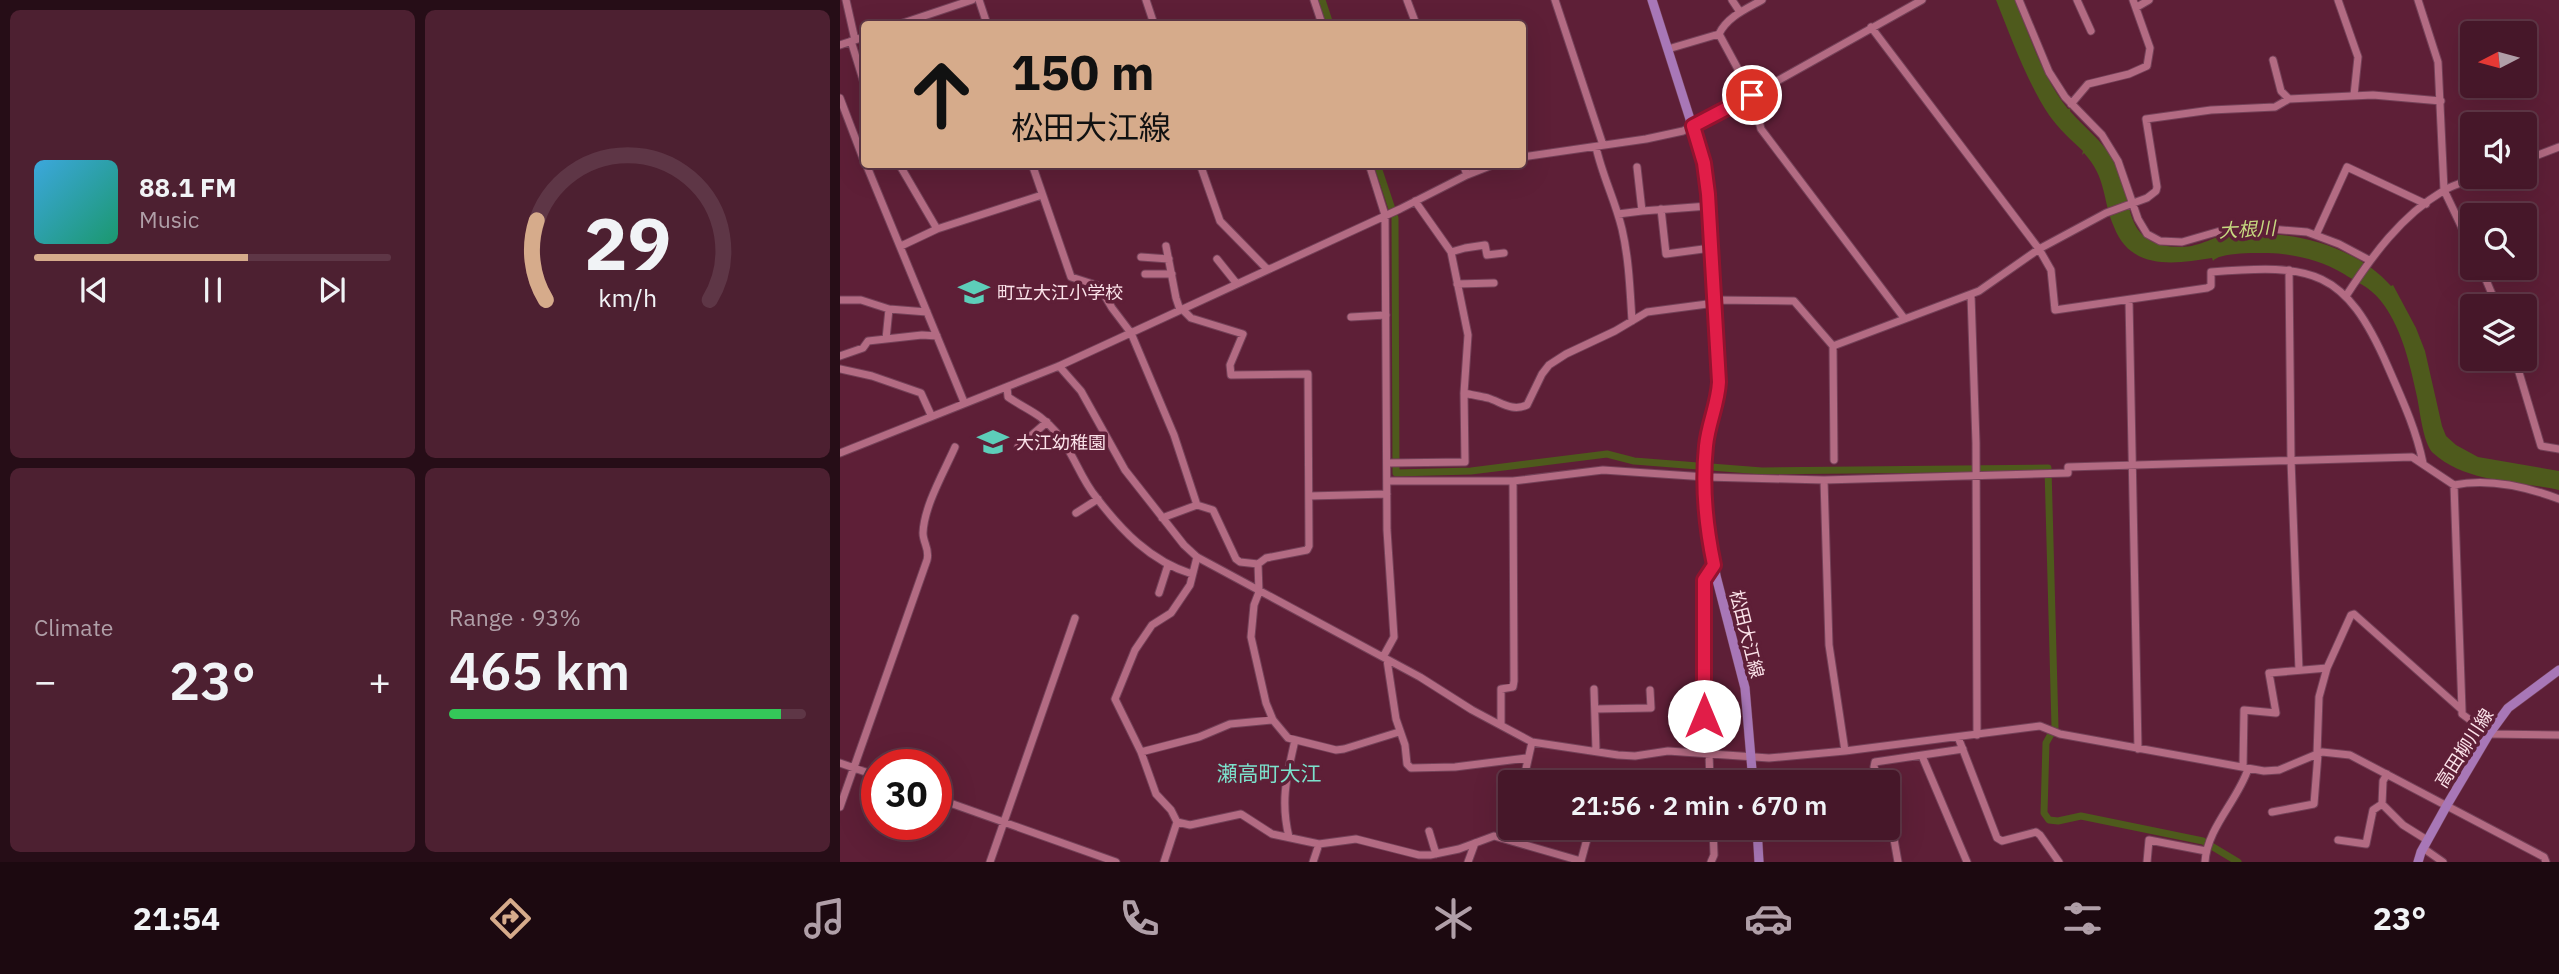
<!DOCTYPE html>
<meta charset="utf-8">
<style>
body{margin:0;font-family:"IBM Plex Sans","Noto Sans JP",sans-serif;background:#4d2031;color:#f1f3f6;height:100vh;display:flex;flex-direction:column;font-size:26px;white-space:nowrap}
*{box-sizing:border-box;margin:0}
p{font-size:23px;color:#b09fa8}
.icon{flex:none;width:38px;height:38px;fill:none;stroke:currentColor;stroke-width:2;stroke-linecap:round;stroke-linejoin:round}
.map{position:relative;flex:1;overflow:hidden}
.details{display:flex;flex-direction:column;gap:10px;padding:10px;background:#260d17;width:840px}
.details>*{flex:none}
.top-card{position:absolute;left:21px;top:21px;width:665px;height:147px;border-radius:7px;box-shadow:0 7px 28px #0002,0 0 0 2px #5e3646;background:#d6ab8b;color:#111;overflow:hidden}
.needle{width:46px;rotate:264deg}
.controls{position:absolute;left:1620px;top:21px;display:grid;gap:14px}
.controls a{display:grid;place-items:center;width:77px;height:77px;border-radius:7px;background:#461729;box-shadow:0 7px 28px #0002,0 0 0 2px #5e3646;font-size:35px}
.speed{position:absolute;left:21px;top:749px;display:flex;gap:14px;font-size:35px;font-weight:700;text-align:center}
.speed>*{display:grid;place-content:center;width:91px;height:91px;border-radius:50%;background:#461729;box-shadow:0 7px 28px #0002,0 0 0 2px #5e3646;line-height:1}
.speed .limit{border:10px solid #d22;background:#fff;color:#111}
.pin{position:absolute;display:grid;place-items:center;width:60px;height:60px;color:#fff;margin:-30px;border:4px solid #fff;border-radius:50%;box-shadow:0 2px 7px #0007}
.me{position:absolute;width:77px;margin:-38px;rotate:0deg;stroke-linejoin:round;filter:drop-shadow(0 0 5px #0008)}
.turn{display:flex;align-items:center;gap:24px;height:147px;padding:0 35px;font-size:32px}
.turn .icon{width:91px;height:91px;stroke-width:2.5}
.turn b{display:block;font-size:49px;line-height:60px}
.big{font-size:52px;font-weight:600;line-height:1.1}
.details .widget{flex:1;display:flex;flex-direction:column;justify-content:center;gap:10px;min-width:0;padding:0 24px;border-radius:10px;background:#4d2031}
.details .dial{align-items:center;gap:0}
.dial svg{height:182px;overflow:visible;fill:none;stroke:#5e3646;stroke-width:7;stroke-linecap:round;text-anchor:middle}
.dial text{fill:#f1f3f6;stroke:none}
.song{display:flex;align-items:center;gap:21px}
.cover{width:84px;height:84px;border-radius:10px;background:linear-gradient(135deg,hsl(200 70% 55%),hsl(160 70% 35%))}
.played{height:7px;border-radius:4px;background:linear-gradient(90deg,#d6ab8b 60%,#5e3646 60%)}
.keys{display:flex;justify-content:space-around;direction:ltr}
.heat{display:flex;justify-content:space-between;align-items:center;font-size:38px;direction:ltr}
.charge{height:10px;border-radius:5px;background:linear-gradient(90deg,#34c759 93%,#5e3646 0)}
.details .tiles{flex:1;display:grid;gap:10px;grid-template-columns:repeat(2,1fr)}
.trip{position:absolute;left:658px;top:770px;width:402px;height:70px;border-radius:7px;background:#461729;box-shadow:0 7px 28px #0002,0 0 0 2px #5e3646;font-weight:600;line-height:70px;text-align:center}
.tabs{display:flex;height:112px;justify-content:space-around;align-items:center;background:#1c0910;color:#b09fa8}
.tabs .icon{width:49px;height:49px}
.tabs .active{color:#d6ab8b}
.tabs b{font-size:32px;color:#f1f3f6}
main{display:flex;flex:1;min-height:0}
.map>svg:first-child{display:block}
.water{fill:#4e5a1c}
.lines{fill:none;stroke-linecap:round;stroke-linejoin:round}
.canal{stroke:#4e5a1c;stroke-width:7}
.minor-casing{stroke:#744158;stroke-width:9}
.major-casing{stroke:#744158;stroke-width:10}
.minor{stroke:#b36b83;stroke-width:7}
.major{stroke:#a877b7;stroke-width:9}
.route-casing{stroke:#92132f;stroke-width:18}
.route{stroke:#e11d48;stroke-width:12}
.labels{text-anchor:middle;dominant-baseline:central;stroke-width:7;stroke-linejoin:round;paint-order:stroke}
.poi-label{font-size:18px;fill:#fbe2e9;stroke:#5e1f37;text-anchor:start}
.street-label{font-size:18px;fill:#fbe2e9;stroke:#5e1f37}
.water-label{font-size:19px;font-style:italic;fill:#c7da81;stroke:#5e1f37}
.quarter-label{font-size:21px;fill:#7ce1cc;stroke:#5e1f37}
</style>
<main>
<section class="details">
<div class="tiles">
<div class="widget">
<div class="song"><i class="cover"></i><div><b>88.1 FM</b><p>Music</p></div></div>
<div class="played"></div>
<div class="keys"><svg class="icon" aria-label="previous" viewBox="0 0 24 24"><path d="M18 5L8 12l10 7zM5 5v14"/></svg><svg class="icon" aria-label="pause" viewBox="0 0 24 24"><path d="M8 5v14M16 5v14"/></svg><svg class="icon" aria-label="next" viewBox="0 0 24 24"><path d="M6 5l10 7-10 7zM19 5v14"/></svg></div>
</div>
<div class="widget dial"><svg viewBox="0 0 100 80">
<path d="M14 69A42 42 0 1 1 86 69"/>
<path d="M14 69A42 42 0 0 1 10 34" stroke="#d6ab8b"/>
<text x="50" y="56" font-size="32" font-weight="700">29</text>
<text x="50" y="72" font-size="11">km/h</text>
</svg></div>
<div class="widget"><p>Climate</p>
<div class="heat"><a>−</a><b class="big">23°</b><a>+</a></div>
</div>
<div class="widget"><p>Range · 93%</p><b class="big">465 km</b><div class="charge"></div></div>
</div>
</section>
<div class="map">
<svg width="1719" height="862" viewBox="0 0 1719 862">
<rect width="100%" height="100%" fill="#5e1f37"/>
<!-- water -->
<path class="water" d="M 1156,0 L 1175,0 C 1190,36 1202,77 1228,109 L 1231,108 L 1230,111 C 1244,127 1262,141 1273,159 C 1296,197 1278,247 1341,247 C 1361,247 1375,235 1392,234 C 1402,238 1417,234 1429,234 C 1473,236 1522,253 1551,286 L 1553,285 L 1576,328 L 1585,351 L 1602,426 L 1606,436 L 1616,445 L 1638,457 L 1719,471 L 1719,490 C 1678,481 1626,483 1593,453 C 1583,443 1580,411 1577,397 C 1570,364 1559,314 1531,291 C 1523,284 1513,280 1504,274 C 1481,260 1455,254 1428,253 C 1415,253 1380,252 1373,261 L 1372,258 C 1335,264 1291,271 1274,227 C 1262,199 1267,178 1244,153 L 1242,155 L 1243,151 C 1231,140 1218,128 1209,115 C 1188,84 1170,35 1156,0 Z"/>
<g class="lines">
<!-- canal -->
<path class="canal" d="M 482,0 L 490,24
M 537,164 L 555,218 L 556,473 L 631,471 L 767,454 L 794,461 L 922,471 L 1208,468 L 1215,727 L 1206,743 L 1204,813 L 1209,820 L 1218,821 L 1241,816 L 1363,841 L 1398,862"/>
<!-- minor casing -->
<g class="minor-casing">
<path id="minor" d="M 6,0 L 15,40
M 139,0 L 147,24
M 306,0 L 314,24
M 474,0 L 482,24
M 567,0 L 576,24
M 715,0 L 763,145
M 892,0 L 900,12
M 922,0 C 906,9 887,17 879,34 L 912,95 L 921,129 L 1064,318
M 1179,0 L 1209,72 L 1225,97 L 1262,135 L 1278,161 L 1298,219 L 1307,234 L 1320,241 L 1342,242 L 1387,229 L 1407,227 L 1467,232 L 1499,244 L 1529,260
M 1237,0 L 1251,31
M 1498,0 L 1518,57 L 1514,95
M 1578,0 L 1598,62 L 1604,190 L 1633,251
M 1297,7 L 1309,0
M 60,24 L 132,0
M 1031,27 L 1199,249 L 1211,270 L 1215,310 L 1367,288 L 1371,286 L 1371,272 C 1473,264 1505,268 1548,367 C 1562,399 1576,429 1583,463
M 11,41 L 24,83
M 0,45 L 24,37
M 828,49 L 879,34
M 1433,60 L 1441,91 L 1449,99
M 0,98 L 24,161
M 1231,104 L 1248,84 L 1289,74 L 1307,66 L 1310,48 L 1293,0
M 756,147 C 762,175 775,200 782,229 C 789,259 790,290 792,321
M 682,157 L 806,139 L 843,131 L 912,95 L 1082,0
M 1685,160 L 1719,147
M 26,164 L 124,402
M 59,164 L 97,229
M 192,164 L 231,277 L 259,286 L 272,308 L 291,333 L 334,435 L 357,505 L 322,518
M 360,164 L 380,221 L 427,269
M 529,164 L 545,215 L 547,530 L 554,637 L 543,657
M 623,164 L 627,175
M 797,167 L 802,211 L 868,206
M 821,209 L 826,254 L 871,248
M 778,214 L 802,211
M 1476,235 L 1507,167 L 1586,204
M 61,246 L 97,229 L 202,195
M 326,246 L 336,298 L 340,310
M 611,252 L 625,248 L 645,245 L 647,255 L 664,253
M 301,257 L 329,259
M 377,259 L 397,284
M 1641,268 L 1657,306
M 1449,270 L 1451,460 L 1459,670
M 305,274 L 332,274
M 617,284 L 654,283
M 1131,295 L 1136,443 L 1137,735
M 1506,296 C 1532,256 1561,216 1603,191 C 1614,184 1628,181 1639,177
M 0,300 L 21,300 L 49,309 L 87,312
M 874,300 L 954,301 L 993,346 L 994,460
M 1289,300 L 1298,749
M 342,309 L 351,318 L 403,334 L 390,365 L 391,375 L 468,374 L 469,546 L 467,550 L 426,558 L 418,564 L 400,562 L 396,559 L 373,510 L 357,505
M 511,317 L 546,315
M 46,339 L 49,309
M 993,346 L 1139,291 L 1199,249 L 1266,213 L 1307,198 L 1316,191 L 1317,187 L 1306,119 L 1371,110 L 1435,107 L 1449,99 L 1533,95 L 1601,101
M 0,356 L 23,348 L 28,341 L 82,335 L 97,336
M 1675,359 L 1701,446 L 1719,449
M 219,366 L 241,391 L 285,470 L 344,545 L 357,557 L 580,677 L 632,710 L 692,742 L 778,755 L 795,756 L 828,751 L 929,758 L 1005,751 L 1200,726 L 1220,734 L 1424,771 L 1439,770 L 1482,752 L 1510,755 L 1704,857 L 1706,862
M 0,369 L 32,376 L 81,393 L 91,415
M 167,387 L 168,397 C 187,410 200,413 216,432 C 233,451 240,478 256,497 C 281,530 310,561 352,574
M 624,393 C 632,395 640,396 648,398 C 661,402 672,412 687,405 L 702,374 L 709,365 L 726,354 L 775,331 L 807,312 L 875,303
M 178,447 L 207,422
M 0,453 L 219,366 L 560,209 L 627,175 L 655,164
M 547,463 L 625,462 L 624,393 L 628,335 L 611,252 L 575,201
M 984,480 L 989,645 L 1005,751
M 547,481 L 673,481 L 763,470 L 866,477 L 984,480 L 1228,473 L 1228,467 L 1572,457 L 1614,485 C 1648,478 1687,487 1719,499
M 1614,485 L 1622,710
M 469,496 L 547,494
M 236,513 L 258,499
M 418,564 L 419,592 L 414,605 L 411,637 L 426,703 L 433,720 L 448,738 L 496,750 L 504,749 L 559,732
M 319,593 L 328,565
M 547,660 L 556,719 L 565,745 L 567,764 L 571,768 L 615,767 L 687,758
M 754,689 L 756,750
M 755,709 L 811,708 L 810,690
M 661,725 L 661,689 L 673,687 L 674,681 L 673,481
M 1118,737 L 1157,838 L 1162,841 L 1196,832 L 1200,835 L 1219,862
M 301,752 L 359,737 L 390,724 L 433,720
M 867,752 L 864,716 L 864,580 L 874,565
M 869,753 L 870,782
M 1477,754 L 1479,697 L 1487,668
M 1082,756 L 1127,862
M 0,763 L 37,776
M 1403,767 L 1404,710 L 1436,713 L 1429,673 L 1487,668 L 1511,615 L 1514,614 L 1622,710 L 1622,714 L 1649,734 L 1719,735
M 1547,774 L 1543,781 L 1542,804 L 1563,825 L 1587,840
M 683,782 L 692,742
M 1040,782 L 1034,767 L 1035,762 L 1123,749
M 96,798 L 276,862
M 1048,805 L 1058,862
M 0,807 L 87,560 C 90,549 83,543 83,533 C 84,506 104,472 115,447
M 1432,812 L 1474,804 L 1478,754
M 337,822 L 350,825 L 401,814 L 432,834 L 479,844 L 516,839 L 579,855 L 590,855 L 619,849 L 654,836 L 741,861 L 750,828
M 589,831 L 596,854
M 449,837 C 440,800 447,776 455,740
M 668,839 L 672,828
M 1498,840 L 1526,844 L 1533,810 L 1542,804
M 1583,848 L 1603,862
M 150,862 L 235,618
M 324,862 L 337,822 L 331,810 L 316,794 L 301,752 L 275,699 L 295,650 L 312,625 L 331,613 L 350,585 L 357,557
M 473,862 L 479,844
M 628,862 L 635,843
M 871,862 L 874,855 L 873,828
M 1307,862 L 1309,840 L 1366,851
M 1365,862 C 1367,828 1398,800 1408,769"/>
</g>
<!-- major casing -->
<g class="major-casing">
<path id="major" d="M 812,0 L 864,163 L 879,382 L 878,399 L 866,445 L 867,515 L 876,576 L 905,688 L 913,782
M 917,828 L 919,862
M 1578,862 L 1581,852 L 1607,805 L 1649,734 L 1668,708 L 1719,670"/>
</g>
<!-- minor -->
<use href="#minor" class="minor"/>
<!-- major -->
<use href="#major" class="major"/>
</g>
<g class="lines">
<!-- route casing -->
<g class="route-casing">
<path id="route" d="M 864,716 L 864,580 L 874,565 C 866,527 862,484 866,446 C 868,424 878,404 879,382 L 868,194 L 864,163 L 853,126 L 912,95"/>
</g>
<!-- route -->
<use href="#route" class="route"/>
</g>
<!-- icons -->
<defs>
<g id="school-bare" transform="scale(2.415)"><path d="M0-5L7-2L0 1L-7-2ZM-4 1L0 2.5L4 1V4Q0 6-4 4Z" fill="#5dceb9" stroke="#5e1f37" stroke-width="2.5" paint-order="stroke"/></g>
</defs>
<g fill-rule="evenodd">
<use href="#school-bare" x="134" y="292"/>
<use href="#school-bare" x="153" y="442"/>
</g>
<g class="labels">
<!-- poi labels -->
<g class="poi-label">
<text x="157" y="292">町立大江小学校</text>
<text x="176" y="442">大江幼稚園</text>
</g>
<!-- street labels -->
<g class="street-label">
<text transform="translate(907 634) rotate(76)">松田大江線</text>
<text transform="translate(1624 748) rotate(-57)">高田柳川線</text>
</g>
<!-- water labels -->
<g class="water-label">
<text transform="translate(1407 229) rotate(-3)">大根川</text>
</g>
<!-- quarter labels -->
<g class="quarter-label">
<text x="429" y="773">瀬高町大江</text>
</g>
</g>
</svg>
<div class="controls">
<a><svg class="needle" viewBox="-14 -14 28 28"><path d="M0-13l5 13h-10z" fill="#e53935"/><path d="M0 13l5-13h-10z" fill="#b09fa8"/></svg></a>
<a><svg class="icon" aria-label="sound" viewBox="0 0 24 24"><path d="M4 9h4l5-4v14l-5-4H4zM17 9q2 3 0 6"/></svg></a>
<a><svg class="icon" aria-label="search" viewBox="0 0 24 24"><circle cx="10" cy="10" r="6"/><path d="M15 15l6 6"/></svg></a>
<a><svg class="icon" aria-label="layers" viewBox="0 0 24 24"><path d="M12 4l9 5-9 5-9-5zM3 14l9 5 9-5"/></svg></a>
</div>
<div class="speed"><div class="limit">30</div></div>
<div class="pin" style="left:912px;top:95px;background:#d93025"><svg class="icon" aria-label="arrive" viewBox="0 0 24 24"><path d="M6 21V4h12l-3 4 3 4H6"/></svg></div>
<svg class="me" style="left:864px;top:716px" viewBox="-20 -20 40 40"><circle r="19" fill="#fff"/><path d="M0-13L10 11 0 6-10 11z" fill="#e11d48"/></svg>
<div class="trip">21:56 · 2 min · 670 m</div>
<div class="top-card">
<div class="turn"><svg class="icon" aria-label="ahead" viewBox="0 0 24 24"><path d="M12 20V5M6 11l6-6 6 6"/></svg><div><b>150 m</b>松田大江線</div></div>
</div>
</div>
</main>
<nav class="tabs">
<b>21:54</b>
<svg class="icon active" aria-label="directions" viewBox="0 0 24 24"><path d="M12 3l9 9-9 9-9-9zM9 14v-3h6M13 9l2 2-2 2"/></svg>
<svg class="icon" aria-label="music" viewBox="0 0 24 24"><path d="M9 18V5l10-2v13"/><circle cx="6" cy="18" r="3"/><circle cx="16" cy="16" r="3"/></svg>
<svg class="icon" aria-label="phone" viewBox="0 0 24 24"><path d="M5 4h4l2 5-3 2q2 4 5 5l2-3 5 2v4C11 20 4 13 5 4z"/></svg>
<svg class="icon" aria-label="climate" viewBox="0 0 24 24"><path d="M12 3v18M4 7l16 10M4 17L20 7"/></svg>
<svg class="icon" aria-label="car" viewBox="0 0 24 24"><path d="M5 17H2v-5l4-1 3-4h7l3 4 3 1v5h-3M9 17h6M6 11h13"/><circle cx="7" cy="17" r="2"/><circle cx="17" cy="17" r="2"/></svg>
<svg class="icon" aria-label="filters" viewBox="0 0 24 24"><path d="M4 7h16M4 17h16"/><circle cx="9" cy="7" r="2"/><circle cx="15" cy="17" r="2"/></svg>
<b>23°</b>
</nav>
